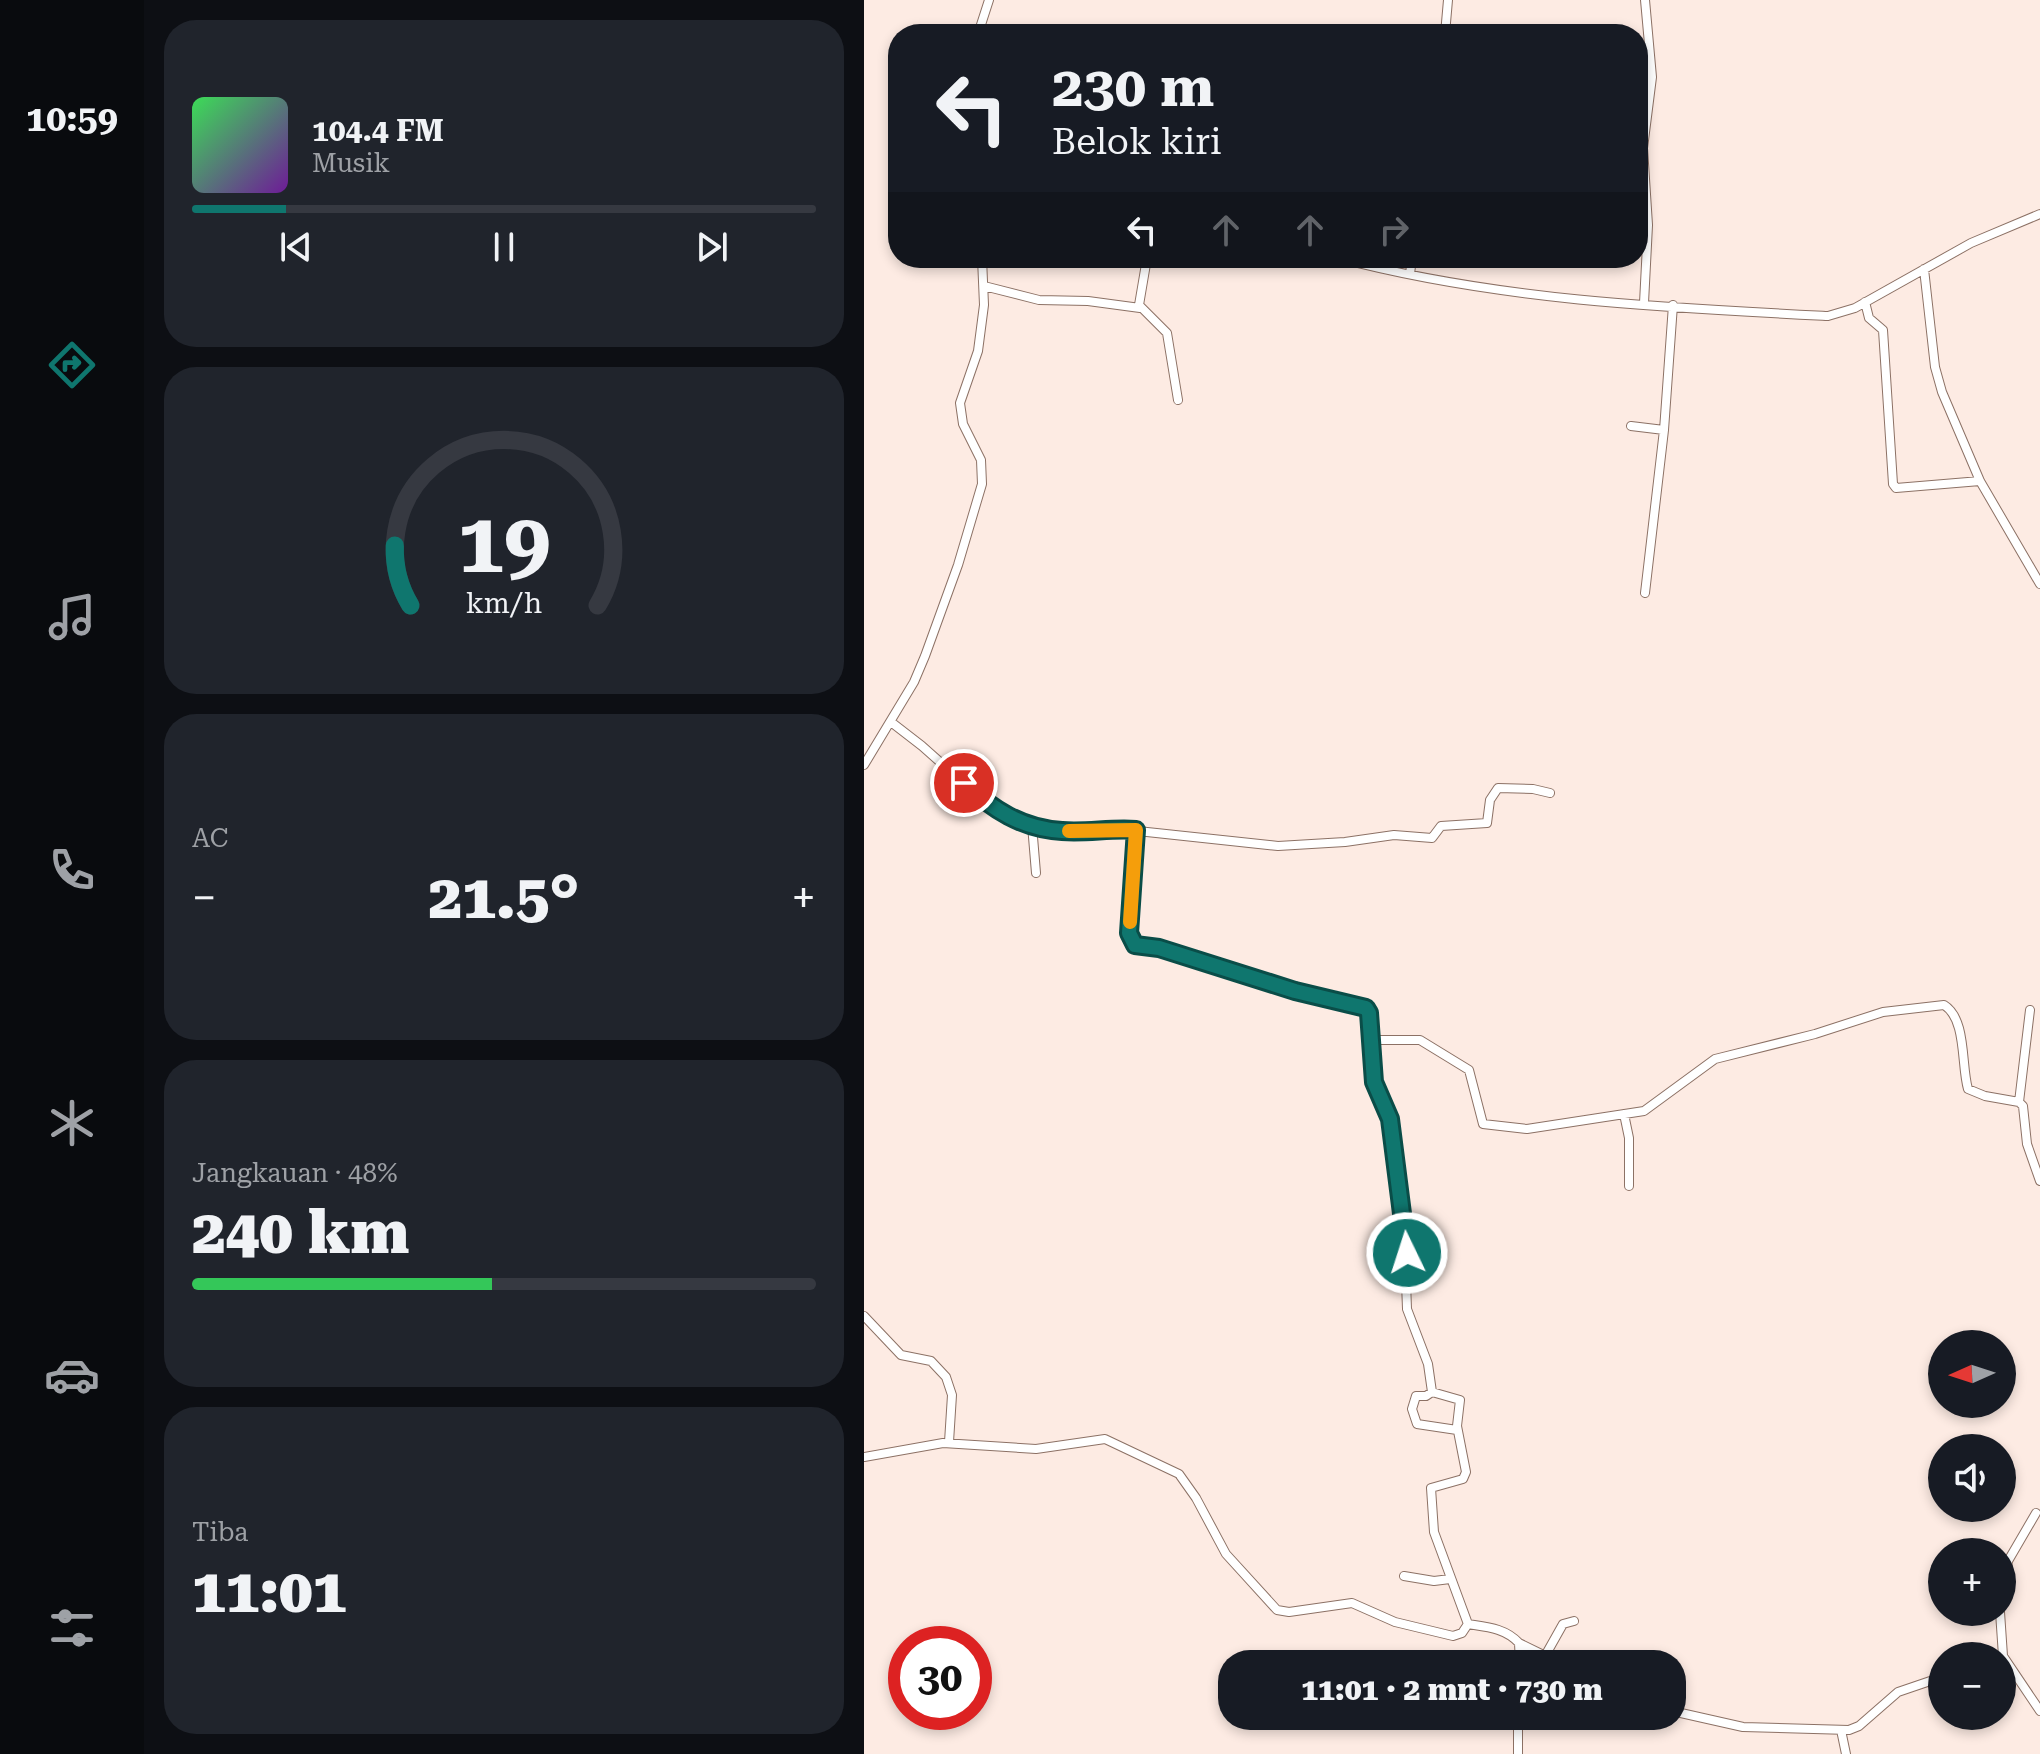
<!DOCTYPE html>
<html lang="id">
<meta charset="utf-8">
<style>
body{margin:0;font-family:"Roboto Serif",serif;background:#20242c;color:#f1f3f6;height:100vh;display:flex;flex-direction:column;font-size:30px;white-space:nowrap}
*{box-sizing:border-box;margin:0}
p{font-size:26px;color:#9ea1a6}
.icon{flex:none;width:44px;height:44px;fill:none;stroke:currentColor;stroke-width:2;stroke-linecap:round;stroke-linejoin:round}
.map{position:relative;flex:1;overflow:hidden}
.sheet{display:flex;flex-direction:column;gap:20px;padding:20px;background:#0d0f14;width:720px}
.sheet>*{flex:none}
.guide{position:absolute;left:24px;top:24px;width:760px;height:244px;border-radius:32px;box-shadow:0 4px 12px #0003;background:#171b24;color:#f1f3f6;overflow:hidden}
.needle{width:52px;rotate:267deg}
.controls{position:absolute;left:1064px;top:1330px;display:grid;gap:16px}
.controls a{display:grid;place-items:center;width:88px;height:88px;border-radius:50%;background:#171b24;box-shadow:0 4px 12px #0003;font-size:40px}
.speed{position:absolute;left:24px;top:1626px;display:flex;gap:16px;font-size:40px;font-weight:700;text-align:center}
.speed>*{display:grid;place-content:center;width:104px;height:104px;border-radius:50%;background:#171b24;box-shadow:0 4px 12px #0003;line-height:1}
.speed .limit{border:12px solid #d22;background:#fff;color:#111}
.pin{position:absolute;display:grid;place-items:center;width:68px;height:68px;color:#fff;margin:-34px;border:4px solid #fff;border-radius:50%;box-shadow:0 2px 8px #0007}
.me{position:absolute;width:88px;margin:-44px;rotate:356deg;stroke-linejoin:round;filter:drop-shadow(0 0 6px #0008)}
.turn{display:flex;align-items:center;gap:28px;height:168px;padding:0 32px;font-size:36px}
.turn .icon{width:104px;height:104px;stroke-width:2.5}
.turn b{display:block;font-size:56px;line-height:68px}
.lanes{display:flex;align-items:center;height:76px;padding:0 32px;background:#0003;justify-content:center;gap:40px;direction:ltr}
.lanes .off{opacity:.35}
.big{font-size:60px;font-weight:800;line-height:1.1}
.sheet .tile{flex:1;display:flex;flex-direction:column;justify-content:center;gap:12px;min-width:0;padding:0 28px;border-radius:32px;background:#20242c}
.sheet .dial{align-items:center;gap:0}
.dial svg{height:208px;overflow:visible;fill:none;stroke:#363941;stroke-width:7;stroke-linecap:round;text-anchor:middle}
.dial text{fill:#f1f3f6;stroke:none}
.song{display:flex;align-items:center;gap:24px}
.cover{width:96px;height:96px;border-radius:12px;background:linear-gradient(135deg,hsl(130 70% 55%),hsl(280 70% 35%))}
.played{height:8px;border-radius:4px;background:linear-gradient(90deg,#0f766e 15%,#363941 15%)}
.keys{display:flex;justify-content:space-around;direction:ltr}
.heat{display:flex;justify-content:space-between;align-items:center;font-size:44px;direction:ltr}
.charge{height:12px;border-radius:6px;background:linear-gradient(90deg,#34c759 48%,#363941 0)}
.trip{position:absolute;left:354px;top:1650px;width:468px;height:80px;border-radius:32px;background:#171b24;box-shadow:0 4px 12px #0003;font-weight:800;line-height:80px;text-align:center}
main{display:flex;flex:1;min-height:0}
.tab-bar{display:flex;flex-direction:column;width:144px;justify-content:space-around;align-items:center;background:#090b0e;color:#9ea1a6}
.tab-bar .icon{width:56px;height:56px}
.tab-bar .active{color:#0f766e}
.tab-bar b{font-size:36px;color:#f1f3f6}
.map>svg:first-child{display:block}
.lines{fill:none;stroke-linecap:round;stroke-linejoin:round}
.street-casing{stroke:#8c7165;stroke-width:10}
.street{stroke:#fff;stroke-width:8}
.route-casing{stroke:#0a4d48;stroke-width:20}
.route{stroke:#0f766e;stroke-width:14}
.slow{stroke:#f59e0b;stroke-width:14}
</style>
<main>
<nav class="tab-bar">
<b>10:59</b>
<svg class="icon active" aria-label="directions" viewBox="0 0 24 24"><path d="M12 3l9 9-9 9-9-9zM9 14v-3h6M13 9l2 2-2 2"/></svg>
<svg class="icon" aria-label="music" viewBox="0 0 24 24"><path d="M9 18V5l10-2v13"/><circle cx="6" cy="18" r="3"/><circle cx="16" cy="16" r="3"/></svg>
<svg class="icon" aria-label="phone" viewBox="0 0 24 24"><path d="M5 4h4l2 5-3 2q2 4 5 5l2-3 5 2v4C11 20 4 13 5 4z"/></svg>
<svg class="icon" aria-label="climate" viewBox="0 0 24 24"><path d="M12 3v18M4 7l16 10M4 17L20 7"/></svg>
<svg class="icon" aria-label="car" viewBox="0 0 24 24"><path d="M5 17H2v-5l4-1 3-4h7l3 4 3 1v5h-3M9 17h6M6 11h13"/><circle cx="7" cy="17" r="2"/><circle cx="17" cy="17" r="2"/></svg>
<svg class="icon" aria-label="filters" viewBox="0 0 24 24"><path d="M4 7h16M4 17h16"/><circle cx="9" cy="7" r="2"/><circle cx="15" cy="17" r="2"/></svg>
</nav>
<section class="sheet">
<div class="tile">
<div class="song"><i class="cover"></i><div><b>104.4 FM</b><p>Musik</p></div></div>
<div class="played"></div>
<div class="keys"><svg class="icon" aria-label="previous" viewBox="0 0 24 24"><path d="M18 5L8 12l10 7zM5 5v14"/></svg><svg class="icon" aria-label="pause" viewBox="0 0 24 24"><path d="M8 5v14M16 5v14"/></svg><svg class="icon" aria-label="next" viewBox="0 0 24 24"><path d="M6 5l10 7-10 7zM19 5v14"/></svg></div>
</div>
<div class="tile dial"><svg viewBox="0 0 100 80">
<path d="M14 69A42 42 0 1 1 86 69"/>
<path d="M14 69A42 42 0 0 1 8 46" stroke="#0f766e"/>
<text x="50" y="56" font-size="32" font-weight="700">19</text>
<text x="50" y="72" font-size="11">km/h</text>
</svg></div>
<div class="tile"><p>AC</p>
<div class="heat"><a>−</a><b class="big">21.5°</b><a>+</a></div>
</div>
<div class="tile"><p>Jangkauan · 48%</p><b class="big">240 km</b><div class="charge"></div></div>
<div class="tile"><p>Tiba</p><b class="big">11:01</b></div>
</section>
<div class="map">
<svg width="1176" height="1754" viewBox="0 0 1176 1754">
<rect width="100%" height="100%" fill="#fdebe3"/>
<g class="lines">
<!-- street casing -->
<g class="street-casing">
<path id="street" d="M 114,34 L 125,0
M 581,34 L 584,0
M 283,258 L 275,305 L 303,333 L 314,400
M 474,258 C 632,300 802,308 964,316 L 991,308 L 1107,243 L 1176,214
M 1060,269 L 1071,367 L 1078,392 L 1116,481 L 1176,584
M 546,274 L 548,258
M 120,286 L 175,300 L 224,301 L 276,308
M 1001,302 L 1005,318 L 1019,330 L 1029,484 L 1032,488 L 1116,481
M 780,303 L 784,225 L 779,148 L 788,77 L 781,0
M 767,426 L 800,430
M 781,593 L 800,430 L 809,305
M 27,722 L 58,746 L 131,811 L 195,831 L 255,829 L 414,846 L 481,842 L 530,835 L 568,838 L 577,826 L 623,823 L 626,800 L 634,788 L 669,789 L 686,793
M 0,765 L 50,682 L 61,656 L 94,565 L 118,484 L 117,460 L 99,424 L 96,403 L 114,351 L 120,305 L 118,258
M 168,825 L 172,873
M 272,830 L 265,933 L 268,943 L 360,967 L 431,991 L 498,1006 L 505,1013 L 507,1040 L 556,1040 L 605,1070 L 619,1124 L 663,1129 L 780,1111 L 851,1059 L 951,1034 L 1019,1012 L 1080,1005 C 1103,1019 1097,1066 1104,1089 L 1121,1096 L 1155,1102 L 1159,1106 L 1163,1144 L 1176,1181
M 507,1040 L 510,1082 L 526,1119 L 539,1200 L 543,1309 L 564,1364 L 568,1392 L 596,1400 L 593,1426 L 602,1472 L 599,1479 L 567,1488 L 570,1532 L 604,1624 C 623,1627 641,1628 655,1643 L 656,1664
M 1155,1102 L 1166,1010
M 760,1114 L 765,1138 L 765,1186
M 0,1316 L 37,1355 L 67,1361 L 82,1377 L 88,1395 L 85,1442
M 568,1392 L 562,1396 L 552,1396 L 548,1409 L 553,1424 L 593,1430
M 0,1457 L 79,1443 L 172,1449 L 241,1439 L 315,1474 L 332,1498 L 362,1554 L 413,1610 L 425,1612 L 488,1603 L 531,1622 L 589,1636 L 598,1633 L 604,1624
M 540,1576 L 570,1581 L 586,1579
M 1138,1598 L 1144,1561 L 1172,1513
M 1136,1612 L 1139,1656 L 1176,1711
M 655,1643 L 698,1664
M 681,1656 L 699,1624 L 710,1621
M 808,1711 L 879,1727 L 985,1730 L 995,1726 L 1034,1692 L 1078,1677
M 977,1730 L 982,1754
M 654,1754 L 654,1716"/>
</g>
<!-- street -->
<use href="#street" class="street"/>
</g>
<g class="lines">
<!-- route casing -->
<g class="route-casing">
<path id="route" d="M 100,783 C 128,809 158,829 198,831 C 223,833 247,828 272,830 L 265,933 L 271,945 L 295,948 L 431,991 L 502,1008 L 505,1013 L 510,1082 L 526,1119 L 543,1253"/>
</g>
<!-- route -->
<use href="#route" class="route"/>
<!-- slow -->
<path class="slow" d="M 205,831 L 272,830 L 266,922"/>
</g>
</svg>
<div class="controls">
<a><svg class="needle" viewBox="-14 -14 28 28"><path d="M0-13l5 13h-10z" fill="#e53935"/><path d="M0 13l5-13h-10z" fill="#9ea1a6"/></svg></a>
<a><svg class="icon" aria-label="sound" viewBox="0 0 24 24"><path d="M4 9h4l5-4v14l-5-4H4zM17 9q2 3 0 6"/></svg></a>
<a>+</a>
<a>−</a>
</div>
<div class="speed"><div class="limit">30</div></div>
<div class="pin" style="left:100px;top:783px;background:#d93025"><svg class="icon" aria-label="arrive" viewBox="0 0 24 24"><path d="M6 21V4h12l-3 4 3 4H6"/></svg></div>
<svg class="me" style="left:543px;top:1253px" viewBox="-20 -20 40 40"><circle r="17" fill="#0f766e" stroke="#fff" stroke-width="3"/><path d="M0-11L8 9 0 5-8 9z" fill="#fff"/></svg>
<div class="trip">11:01 · 2 mnt · 730 m</div>
<div class="guide">
<div class="turn"><svg class="icon" aria-label="left" viewBox="0 0 24 24"><path d="M17 20v-9H6M10 6l-5 5 5 5"/></svg><div><b>230 m</b>Belok kiri</div></div>
<div class="lanes"><svg class="icon" aria-label="left" viewBox="0 0 24 24"><path d="M17 20v-9H6M10 6l-5 5 5 5"/></svg><svg class="icon off" aria-label="ahead" viewBox="0 0 24 24"><path d="M12 20V5M6 11l6-6 6 6"/></svg><svg class="icon off" aria-label="ahead" viewBox="0 0 24 24"><path d="M12 20V5M6 11l6-6 6 6"/></svg><svg class="icon off" aria-label="right" viewBox="0 0 24 24"><path d="M7 20v-9h11M14 6l5 5-5 5"/></svg></div>
</div>
</div>
</main>
